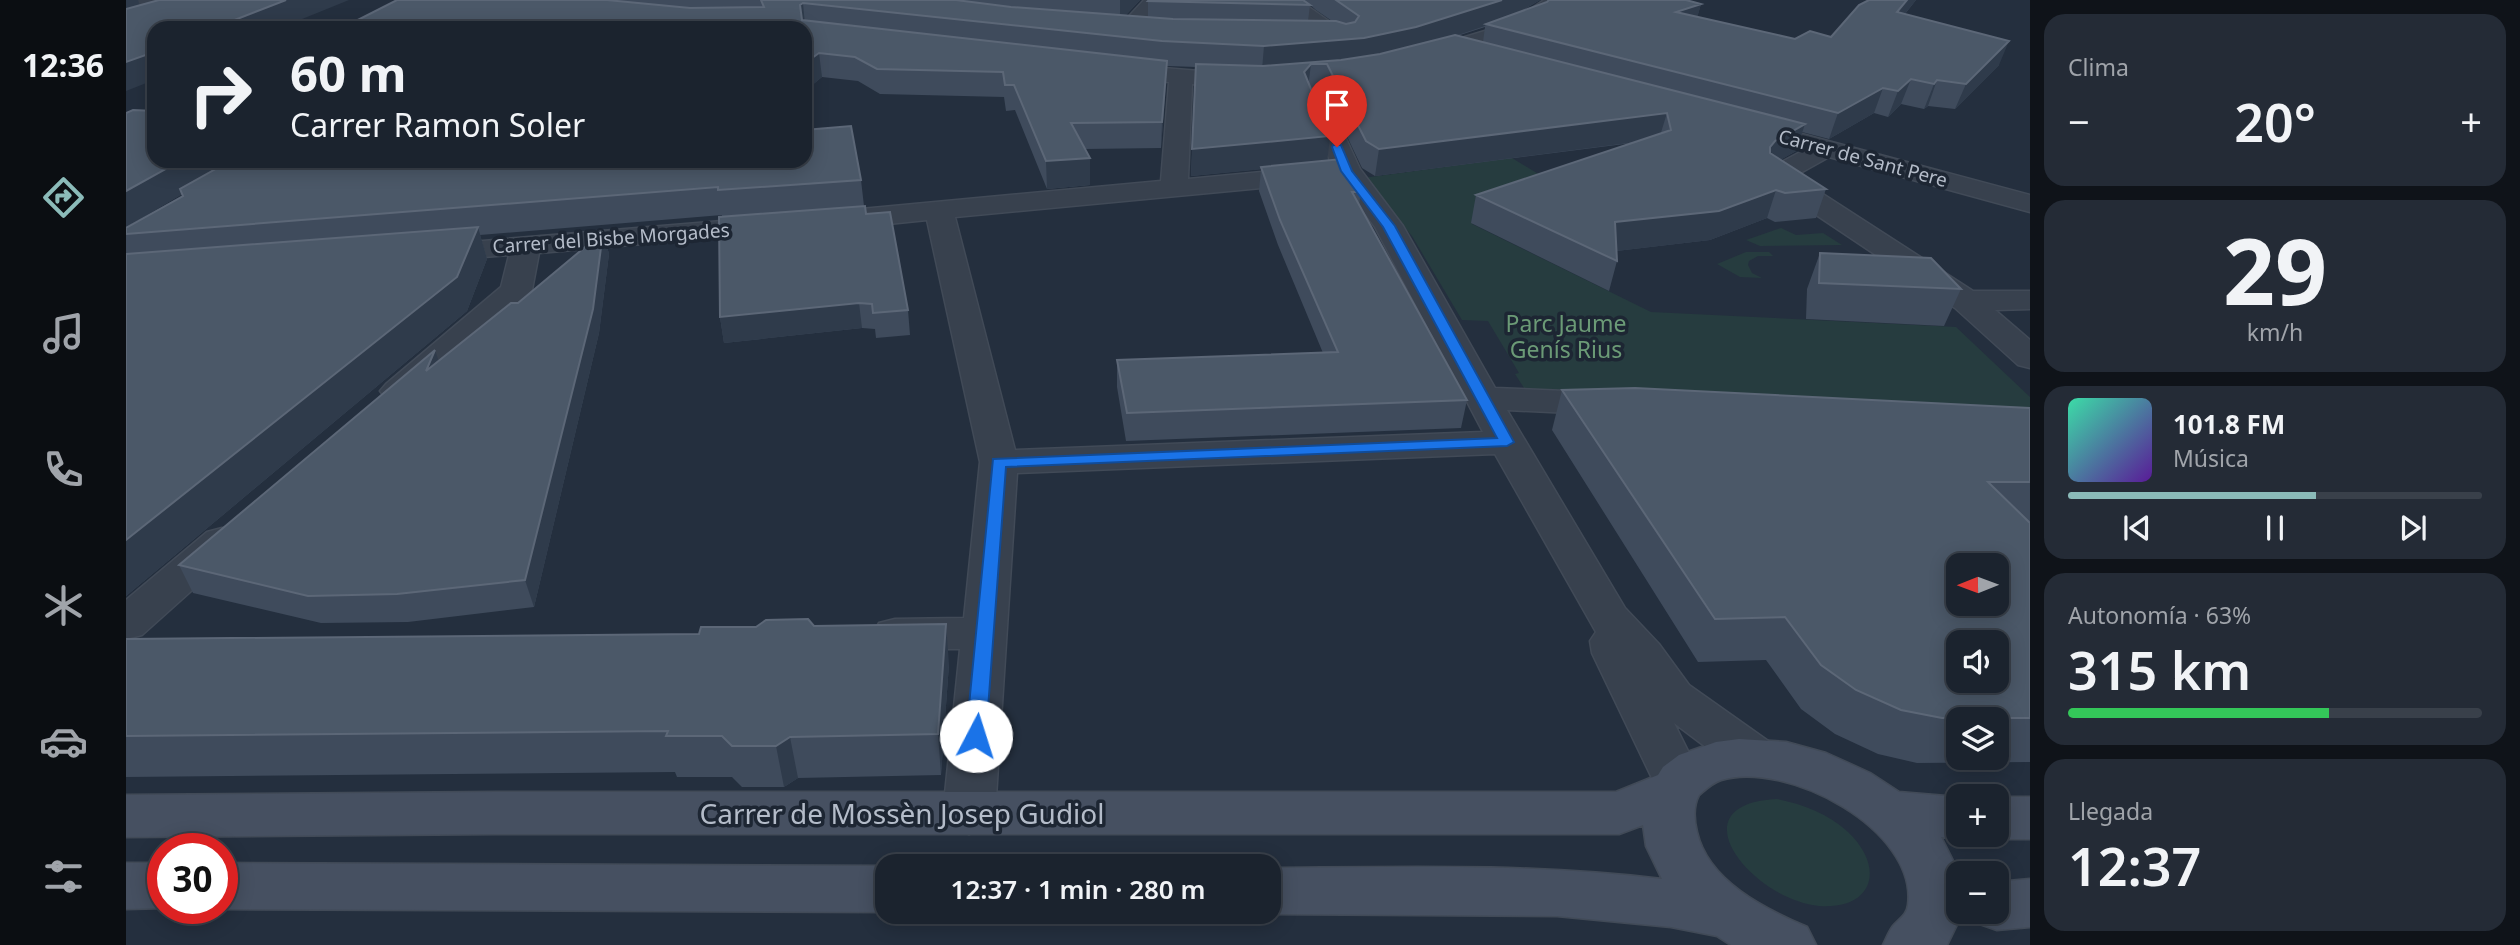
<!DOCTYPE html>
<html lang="es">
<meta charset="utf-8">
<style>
body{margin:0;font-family:"Noto Sans",sans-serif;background:#242b36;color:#f1f3f6;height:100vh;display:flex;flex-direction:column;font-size:26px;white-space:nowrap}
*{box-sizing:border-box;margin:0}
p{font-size:23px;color:#a0a4aa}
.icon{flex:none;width:38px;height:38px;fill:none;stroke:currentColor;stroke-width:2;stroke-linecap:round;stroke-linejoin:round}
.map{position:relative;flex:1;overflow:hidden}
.side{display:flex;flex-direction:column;gap:14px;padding:14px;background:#0f1319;width:490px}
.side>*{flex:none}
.hud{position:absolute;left:21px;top:21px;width:665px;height:147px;border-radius:21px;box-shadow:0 4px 18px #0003,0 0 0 2px #39404a;background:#1b232e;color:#f1f3f6;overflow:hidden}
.needle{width:46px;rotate:269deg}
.tools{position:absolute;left:1820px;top:553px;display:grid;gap:14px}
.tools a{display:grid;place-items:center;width:63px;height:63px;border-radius:14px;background:#1b232e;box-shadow:0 4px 18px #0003,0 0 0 2px #39404a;font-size:35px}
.speed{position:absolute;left:21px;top:833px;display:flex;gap:14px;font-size:35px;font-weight:700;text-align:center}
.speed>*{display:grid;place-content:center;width:91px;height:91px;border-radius:50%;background:#1b232e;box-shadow:0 4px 18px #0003,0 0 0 2px #39404a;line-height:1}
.speed .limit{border:10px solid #d22;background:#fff;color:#111}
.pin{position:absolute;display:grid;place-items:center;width:60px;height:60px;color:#fff;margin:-72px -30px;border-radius:50% 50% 50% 0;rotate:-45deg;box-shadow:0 0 7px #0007}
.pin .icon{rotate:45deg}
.me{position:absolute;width:77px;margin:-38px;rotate:5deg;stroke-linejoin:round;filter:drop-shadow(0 0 5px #0008)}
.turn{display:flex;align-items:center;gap:24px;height:147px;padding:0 28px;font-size:32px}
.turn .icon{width:91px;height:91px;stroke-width:2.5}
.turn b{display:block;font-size:49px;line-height:60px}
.big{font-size:52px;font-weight:600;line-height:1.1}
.side .tile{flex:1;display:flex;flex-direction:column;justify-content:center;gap:10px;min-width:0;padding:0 24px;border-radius:21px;background:#242b36}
.side .dial{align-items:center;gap:0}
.dial b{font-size:91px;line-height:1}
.song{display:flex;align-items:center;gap:21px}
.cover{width:84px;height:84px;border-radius:10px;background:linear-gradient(135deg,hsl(160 70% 55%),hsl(270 70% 35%))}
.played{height:7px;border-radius:4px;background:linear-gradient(90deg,#8bbbb9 60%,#39404a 60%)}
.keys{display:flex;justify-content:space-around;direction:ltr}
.heat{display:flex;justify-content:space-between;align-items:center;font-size:38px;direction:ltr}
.charge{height:10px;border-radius:5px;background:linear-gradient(90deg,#34c759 63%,#39404a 0)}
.trip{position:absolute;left:749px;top:854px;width:406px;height:70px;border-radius:21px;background:#1b232e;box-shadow:0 4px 18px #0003,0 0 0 2px #39404a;font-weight:600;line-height:70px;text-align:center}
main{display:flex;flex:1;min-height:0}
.menu{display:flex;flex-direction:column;width:126px;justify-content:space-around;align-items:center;background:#0b0e12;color:#a0a4aa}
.menu .icon{width:49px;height:49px}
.menu .selected{color:#8bbbb9}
.menu b{font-size:32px;color:#f1f3f6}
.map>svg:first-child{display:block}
.green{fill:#263c3f}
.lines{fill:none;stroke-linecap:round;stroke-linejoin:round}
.street-casing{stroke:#414a57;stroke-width:3}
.secondary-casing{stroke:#414a57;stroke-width:3}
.street{fill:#38414e;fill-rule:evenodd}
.secondary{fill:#465061;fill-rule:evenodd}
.wall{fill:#3f4b5c;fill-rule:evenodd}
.shaded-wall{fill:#2f3b4b}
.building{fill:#4b5868;stroke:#5c6777;stroke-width:2;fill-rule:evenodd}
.route{fill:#1a73e8;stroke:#114b97;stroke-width:2}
.labels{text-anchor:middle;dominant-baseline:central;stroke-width:7;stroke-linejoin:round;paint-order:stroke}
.far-street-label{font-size:19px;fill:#b4bcc9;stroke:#1d2633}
.park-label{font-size:23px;fill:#6b9a76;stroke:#1d2633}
.near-street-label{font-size:28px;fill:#b4bcc9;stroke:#1d2633}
</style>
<main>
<nav class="menu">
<b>12:36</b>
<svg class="icon selected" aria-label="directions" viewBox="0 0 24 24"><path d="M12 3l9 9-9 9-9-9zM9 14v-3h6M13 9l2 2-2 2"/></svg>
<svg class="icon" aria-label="music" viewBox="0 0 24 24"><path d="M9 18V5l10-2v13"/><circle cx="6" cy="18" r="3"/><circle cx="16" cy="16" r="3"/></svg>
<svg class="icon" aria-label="phone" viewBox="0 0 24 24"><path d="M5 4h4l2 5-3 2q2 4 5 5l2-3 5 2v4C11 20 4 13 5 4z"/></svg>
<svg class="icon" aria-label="climate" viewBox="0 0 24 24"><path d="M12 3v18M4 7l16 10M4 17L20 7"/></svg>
<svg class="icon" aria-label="car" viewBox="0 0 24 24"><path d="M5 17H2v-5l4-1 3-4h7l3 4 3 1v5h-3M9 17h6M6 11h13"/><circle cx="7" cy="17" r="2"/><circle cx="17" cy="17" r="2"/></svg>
<svg class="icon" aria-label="filters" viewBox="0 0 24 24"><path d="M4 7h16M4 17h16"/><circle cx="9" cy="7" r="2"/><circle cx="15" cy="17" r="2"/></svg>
</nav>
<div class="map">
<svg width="1904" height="945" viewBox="0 0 1904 945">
<rect width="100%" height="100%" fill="#242f3e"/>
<!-- green -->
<path class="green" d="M 1386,158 L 1439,190 L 1346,224 L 1525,312 L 1830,327 L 1904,397 L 1904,420 L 1402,394 L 1389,374 L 1393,373 L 1362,321 L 1336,320 L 1286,236 L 1237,178 Z
M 1655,228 L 1670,235 L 1697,233 L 1716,245 L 1634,246 L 1620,240 Z
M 1620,252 L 1643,252 L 1647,256 L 1632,256 L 1623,261 L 1622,265 L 1626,273 L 1636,278 L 1614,277 L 1591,264 Z
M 1651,799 C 1677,804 1703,814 1722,832 C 1760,868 1747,910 1693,906 C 1627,900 1547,804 1651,799 Z"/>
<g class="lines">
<!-- street casing -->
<g class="street-casing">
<path id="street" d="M 10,0 L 31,0 L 44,16 L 41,20 L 0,32 L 0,20 L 21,13 Z
M 1018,0 L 1039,0 L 1007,35 L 993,35 L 990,31 L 993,27 Z
M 1150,0 L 1173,0 L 1245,51 L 1242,56 L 1226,56 Z
M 1418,0 L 1439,0 C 1413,36 1342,52 1301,63 L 1293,61 L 1290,56 L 1293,51 L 1362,30 L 1398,14 Z
M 990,64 L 1121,75 L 1129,77 L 1132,82 L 1129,87 L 1121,89 L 1066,84 L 1062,179 L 1187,167 L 1196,169 L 1200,175 L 1196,181 L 1187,183 L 829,217 L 889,450 L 1357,432 L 1249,227 L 1208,171 L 1178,96 L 1182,91 L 1198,91 L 1234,169 L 1277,226 L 1369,388 L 1486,393 L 1499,396 L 1504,404 L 1499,412 L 1486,415 L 1381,410 L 1499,608 L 1533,644 L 1563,685 L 1645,743 L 1652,756 L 1645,769 L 1627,775 L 1609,769 L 1548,723 L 1578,783 L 1571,797 L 1553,803 L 1535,797 L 1466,653 L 1464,641 L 1470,632 L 1369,454 L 891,473 L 869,813 L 861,828 L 843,834 L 825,828 L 817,813 L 834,649 L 769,649 L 753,645 L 747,634 L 753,623 L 769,619 L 838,618 L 854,462 L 801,220 L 714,229 L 704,226 L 700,220 L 704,214 L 714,211 L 1035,181 L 1043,82 L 982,76 L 979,71 L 982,66 Z
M 1624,120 L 1904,195 L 1904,212 L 1703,157 L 1669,176 L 1847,291 L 1904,291 L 1904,309 L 1869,310 L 1904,340 L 1904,368 L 1892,365 L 1829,308 L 1641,182 L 1637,176 L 1641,170 L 1678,150 L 1615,132 L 1612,127 L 1615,122 Z
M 644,217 L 654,220 L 658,226 L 654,232 L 413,253 L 406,290 L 401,297 L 284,398 L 272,402 L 260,398 L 254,391 L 260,384 L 375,287 L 383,255 L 306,261 L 296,258 L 291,252 L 296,246 Z
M 96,528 L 111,532 L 117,541 L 111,550 L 16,635 L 0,639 L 0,600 L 81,532 Z"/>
</g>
<!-- secondary casing -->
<g class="secondary-casing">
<path id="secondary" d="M 1613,739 L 1660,742 L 1700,753 L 1744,773 L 1773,792 L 1832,797 L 1832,835 L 1845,835 L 1832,839 L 1815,837 L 1833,873 L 1832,912 L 1837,912 L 1821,945 L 1757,945 C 1760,939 1763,931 1767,926 C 1773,919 1781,915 1782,905 C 1792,829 1660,760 1595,780 C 1586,783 1580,789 1573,795 C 1567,806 1568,820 1571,832 C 1582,881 1639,909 1681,927 L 1690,945 L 1605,945 L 1591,936 L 1545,927 L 1431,916 L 1143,914 L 1136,912 L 1143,912 L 1143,868 C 1274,867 1405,863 1536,879 L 1520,846 L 1517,825 L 1493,834 L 370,834 L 0,837 L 0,795 L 370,792 L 1490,792 L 1532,775 L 1537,767 L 1553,755 L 1590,742 Z
M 1871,797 L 1904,797 L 1904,839 L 1871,839 L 1858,835 L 1871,835 Z
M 0,863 L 37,863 L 37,908 L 40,908 L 0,909 Z
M 96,863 L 761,866 L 763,912 L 96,909 L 93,908 L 96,908 Z
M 1904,879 L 1904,927 L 1871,930 L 1851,923 L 1846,912 L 1871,912 L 1871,882 Z"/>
</g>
<!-- street -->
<use href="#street" class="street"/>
<!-- secondary -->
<use href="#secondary" class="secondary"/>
</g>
<!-- wall -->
<path class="wall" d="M 271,0 L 1014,0 L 999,16 L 1022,17 L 1022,1 L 1023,0 L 1414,0 L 1394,12 L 1575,4 L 1571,17 L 1669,39 L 1705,37 L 1743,0 L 1790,0 L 1779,14 L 1873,65 L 1829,109 L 1802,106 L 1798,109 L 1775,104 L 1762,117 L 1748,113 L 1703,139 L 1676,132 L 1670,151 L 1654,160 L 1700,189 L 1690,218 L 1649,222 L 1641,218 L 1584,240 L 1490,251 L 1491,261 L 1483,291 L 1345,223 L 1350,195 L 1506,143 L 1249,176 L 1236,168 L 1198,88 L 1185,88 L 1202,161 L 1235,192 L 1233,205 L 1341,400 L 1335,428 L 1000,441 L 991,387 L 991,360 L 1197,353 L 1152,245 L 1133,191 L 1135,169 L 1065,176 L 1070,67 L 1041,66 L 1035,148 L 959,149 L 964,158 L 964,185 L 921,189 L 889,110 L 880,111 L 878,97 L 754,94 L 732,81 L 696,77 L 685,86 L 679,85 L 679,28 L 216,28 ZM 1184,5 L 1190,10 L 1206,21 L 1182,21 ZM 1359,27 L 1357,42 L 1331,36 Z
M 0,113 L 28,161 L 735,180 L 738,206 L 782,310 L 784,335 L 750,338 L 749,329 L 736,328 L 598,343 L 594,317 L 596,215 L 354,235 L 361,259 L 341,311 L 0,596 L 0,228 L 57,196 L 56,194 L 0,227 Z
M 477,232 L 483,254 L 473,333 L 408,607 L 282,622 L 195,623 L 67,593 L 53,565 L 313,361 L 392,303 Z
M 1694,253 L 1835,289 L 1818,326 L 1680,319 L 1681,289 Z
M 1436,390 L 1904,408 L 1904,762 L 1791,763 L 1752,754 L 1709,734 L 1675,709 L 1640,660 L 1572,662 L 1426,430 ZM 1832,719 L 1871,719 L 1871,758 L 1832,758 Z
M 688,626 L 823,664 L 815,775 L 672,778 L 658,787 L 616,787 L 606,777 L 551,777 L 549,772 L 0,777 L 0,639 L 573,634 Z"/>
<!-- shaded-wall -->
<path class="shaded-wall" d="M 0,0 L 12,0 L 16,12 L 0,18 Z
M 160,0 L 223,0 L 154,28 L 88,28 Z
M 994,0 L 1014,0 L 994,21 Z
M 1376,0 L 1414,0 L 1381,19 L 1360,24 L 1359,26 L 1287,50 L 1201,64 L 1185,64 L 1182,88 L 1136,70 L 1138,46 Z
M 1781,0 L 1790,0 L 1762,35 L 1771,12 Z
M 677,3 L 679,25 L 676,28 L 674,5 Z
M 1575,4 L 1569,26 L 1550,12 Z
M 1883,41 L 1873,65 L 1829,109 L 1840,84 Z
M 28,52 L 28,80 L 0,91 L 0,62 Z
M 693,53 L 696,77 L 685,86 L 682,61 Z
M 1041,61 L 1040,85 L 1035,148 L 1036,122 Z
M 1785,79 L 1775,104 L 1762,117 L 1772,91 Z
M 1811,80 L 1802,106 L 1798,109 L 1808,84 Z
M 1757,88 L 1748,113 L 1703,139 L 1712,113 Z
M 1541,113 L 1533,139 L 1249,176 L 1253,149 Z
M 1679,124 L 1670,151 L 1640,168 L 1644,147 L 1649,141 Z
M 1204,136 L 1201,163 L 1065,176 L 1066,149 Z
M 964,158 L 964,185 L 921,189 L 920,161 Z
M 54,161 L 113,161 L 0,227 L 0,191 Z
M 1650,190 L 1641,218 L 1584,240 L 1482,252 L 1489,222 Z
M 352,227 L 361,259 L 341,311 L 0,596 L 0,540 Z
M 477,232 L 483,254 L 473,333 L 408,607 L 399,580 Z
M 733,303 L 736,328 L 598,343 L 594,317 Z
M 309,350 L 317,374 L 300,371 Z
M 820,624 L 823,664 L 815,775 L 812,734 Z
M 664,737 L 672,778 L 658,787 L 650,746 Z"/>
<!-- building -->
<path class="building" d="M 33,0 L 160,0 L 88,28 L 28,28 L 28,52 L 0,62 L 0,9 Z
M 271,0 L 481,0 L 564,8 L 638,7 L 635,0 L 830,0 L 885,7 L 1047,19 L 1210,21 L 1220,24 L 1229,22 L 1233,16 L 1210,0 L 1376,0 L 1290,27 L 1238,38 L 1138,46 L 1036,41 L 677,3 L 674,5 L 676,20 L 1041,61 L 1036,122 L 945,123 L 964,158 L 920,161 L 888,85 L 879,85 L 877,72 L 751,69 L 729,57 L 693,53 L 682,61 L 679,61 L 679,28 L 471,28 L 464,27 L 462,28 L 216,28 Z
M 1023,0 L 1177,0 L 1184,5 L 1022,1 Z
M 1423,0 L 1560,0 L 1575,4 L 1550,12 L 1669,39 L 1684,31 L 1705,37 L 1733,5 L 1743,0 L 1781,0 L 1771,12 L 1883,41 L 1840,84 L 1811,80 L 1808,84 L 1785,79 L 1772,91 L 1757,88 L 1712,113 L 1360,24 L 1421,2 Z
M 1329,35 L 1679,124 L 1649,141 L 1644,147 L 1644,153 L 1700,189 L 1659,193 L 1650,190 L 1593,211 L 1489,222 L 1491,261 L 1350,195 L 1545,130 L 1541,113 L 1253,149 L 1240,141 L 1201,64 L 1185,64 L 1178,72 L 1204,136 L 1066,149 L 1070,64 L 1137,66 L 1215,60 L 1254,54 Z
M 7,110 L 28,111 L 28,161 L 54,161 L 0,191 L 0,113 Z
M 725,126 L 735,180 L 592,190 L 592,187 L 0,234 L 0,228 L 57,196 L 54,189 L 104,161 L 679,161 L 679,130 Z
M 1216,159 L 1235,192 L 1226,192 L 1341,400 L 1001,413 L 991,360 L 1212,352 L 1154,220 L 1135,167 Z
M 739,206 L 740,214 L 764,212 L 782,310 L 747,313 L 746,304 L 733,303 L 594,317 L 593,217 Z
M 352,227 L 331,277 L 0,540 L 0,254 Z
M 477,232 L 467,309 L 399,580 L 271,594 L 182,596 L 53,565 L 309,350 L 300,371 L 385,303 L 392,303 Z
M 1694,253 L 1805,258 L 1835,289 L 1693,283 Z
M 1509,388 L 1904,408 L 1904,482 L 1862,482 L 1904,523 L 1904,718 L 1816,718 L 1775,710 L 1730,690 L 1695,665 L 1659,617 L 1589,619 L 1436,390 ZM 1832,565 L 1871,565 L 1871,604 L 1832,604 ZM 1832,642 L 1871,642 L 1871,681 L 1832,681 Z
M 682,619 L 688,626 L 820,624 L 812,734 L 664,737 L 650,746 L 606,746 L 596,736 L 540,736 L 542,731 L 0,736 L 0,639 L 573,634 L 575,627 L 630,627 L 640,620 Z"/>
<!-- route -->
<path class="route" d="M 1207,145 L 1215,145 L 1226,171 L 1269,226 L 1388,442 L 1381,446 L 880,467 L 860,736 L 857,742 L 850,744 L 843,742 L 840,736 L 867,459 L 1371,438 L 1257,227 L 1215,171 L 1206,147 Z"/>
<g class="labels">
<!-- far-street labels -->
<g class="far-street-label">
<text transform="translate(1737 158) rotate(15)">Carrer de Sant Pere</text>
<text transform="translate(485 238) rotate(-4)">Carrer del Bisbe Morgades</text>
</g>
<!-- park labels -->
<g class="park-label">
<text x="1440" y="323">Parc Jaume<tspan x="1440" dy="26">Genís Rius</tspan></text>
</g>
<!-- near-street labels -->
<g class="near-street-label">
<text x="776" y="813">Carrer de Mossèn Josep Gudiol</text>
</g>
</g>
</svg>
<div class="tools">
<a><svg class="needle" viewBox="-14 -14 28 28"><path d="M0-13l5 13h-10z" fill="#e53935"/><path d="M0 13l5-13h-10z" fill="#a0a4aa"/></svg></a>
<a><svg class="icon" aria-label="sound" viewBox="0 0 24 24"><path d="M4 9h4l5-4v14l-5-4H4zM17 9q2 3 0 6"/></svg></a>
<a><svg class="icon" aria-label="layers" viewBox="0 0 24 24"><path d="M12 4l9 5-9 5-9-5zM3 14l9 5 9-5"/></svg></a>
<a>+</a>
<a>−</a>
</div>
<div class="speed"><div class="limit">30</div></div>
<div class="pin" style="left:1211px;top:147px;background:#d93025"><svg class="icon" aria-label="arrive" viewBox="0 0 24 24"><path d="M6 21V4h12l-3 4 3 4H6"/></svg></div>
<svg class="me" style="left:850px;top:736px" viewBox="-20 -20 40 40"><circle r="19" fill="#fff"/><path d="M0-13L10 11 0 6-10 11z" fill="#1a73e8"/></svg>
<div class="trip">12:37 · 1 min · 280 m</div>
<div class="hud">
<div class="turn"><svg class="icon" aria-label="right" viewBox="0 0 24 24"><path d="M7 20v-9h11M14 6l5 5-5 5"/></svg><div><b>60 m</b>Carrer Ramon Soler</div></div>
</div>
</div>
<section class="side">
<div class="tile"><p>Clima</p>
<div class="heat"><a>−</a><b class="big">20°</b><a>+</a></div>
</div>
<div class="tile dial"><b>29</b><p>km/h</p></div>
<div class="tile">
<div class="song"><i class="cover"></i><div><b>101.8 FM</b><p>Música</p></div></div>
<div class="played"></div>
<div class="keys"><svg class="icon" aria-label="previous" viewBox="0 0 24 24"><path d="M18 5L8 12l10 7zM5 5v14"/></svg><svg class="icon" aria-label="pause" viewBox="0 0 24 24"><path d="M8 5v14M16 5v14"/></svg><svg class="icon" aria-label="next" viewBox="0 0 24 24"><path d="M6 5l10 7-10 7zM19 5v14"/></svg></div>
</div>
<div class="tile"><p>Autonomía · 63%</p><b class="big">315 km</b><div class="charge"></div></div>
<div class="tile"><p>Llegada</p><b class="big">12:37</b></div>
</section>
</main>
